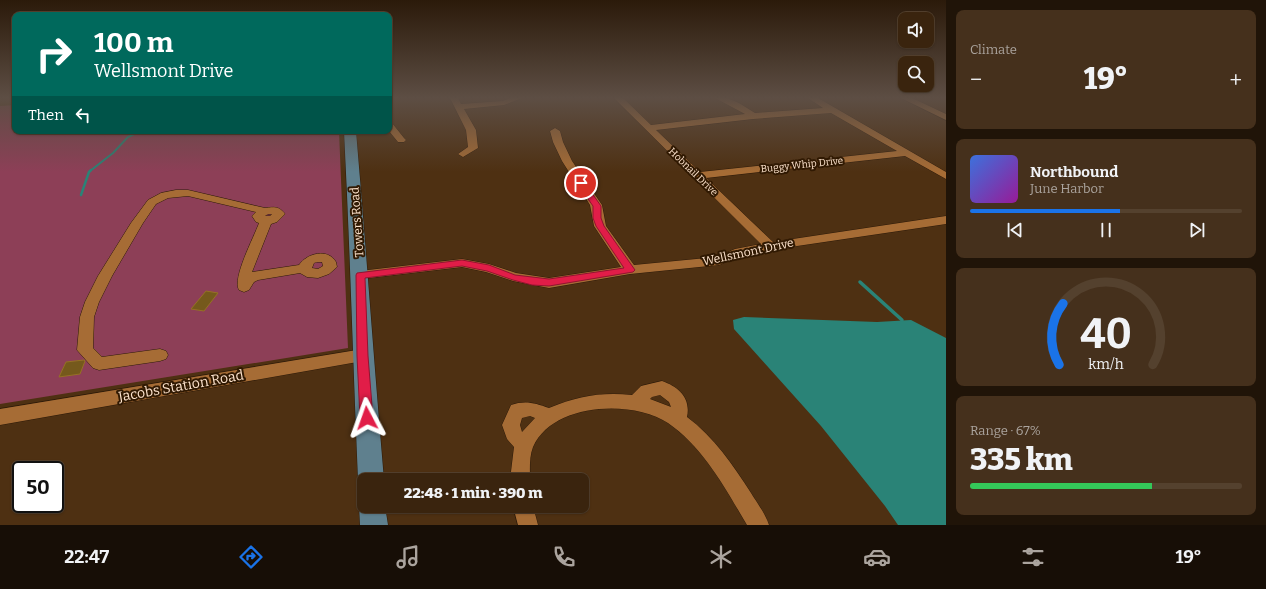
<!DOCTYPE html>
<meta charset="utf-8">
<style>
body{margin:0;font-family:Bitter,serif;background:#45301c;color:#f1f3f6;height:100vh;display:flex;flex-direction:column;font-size:15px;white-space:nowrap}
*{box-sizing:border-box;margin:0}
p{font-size:13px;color:#aba49e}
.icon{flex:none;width:22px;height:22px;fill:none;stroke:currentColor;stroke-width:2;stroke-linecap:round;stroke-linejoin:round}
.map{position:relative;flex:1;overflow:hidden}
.side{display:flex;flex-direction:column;gap:10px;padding:10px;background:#201408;width:320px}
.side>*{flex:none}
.banner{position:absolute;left:12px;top:12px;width:380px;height:122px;border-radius:8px;box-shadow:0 1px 3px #0004,0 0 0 1px #54412e;background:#00695c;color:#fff;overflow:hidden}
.fabs{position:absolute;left:898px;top:12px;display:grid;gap:8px}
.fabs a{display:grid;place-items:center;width:36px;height:36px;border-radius:8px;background:#3a240e;box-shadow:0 1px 3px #0004,0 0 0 1px #54412e;font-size:20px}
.speed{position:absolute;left:12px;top:461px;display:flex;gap:8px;font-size:20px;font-weight:700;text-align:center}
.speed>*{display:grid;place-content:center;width:52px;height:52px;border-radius:50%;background:#3a240e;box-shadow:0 1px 3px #0004,0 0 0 1px #54412e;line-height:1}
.speed .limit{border:2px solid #111;border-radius:6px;background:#fff;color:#111}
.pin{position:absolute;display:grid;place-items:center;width:34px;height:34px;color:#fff;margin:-17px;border:2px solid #fff;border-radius:50%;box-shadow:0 1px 4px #0007}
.me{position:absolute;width:44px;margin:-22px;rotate:356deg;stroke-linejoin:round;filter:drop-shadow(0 0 3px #0008)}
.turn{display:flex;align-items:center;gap:14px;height:84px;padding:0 16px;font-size:18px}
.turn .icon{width:52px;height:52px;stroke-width:2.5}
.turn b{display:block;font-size:28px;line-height:34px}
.then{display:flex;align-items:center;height:38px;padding:0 16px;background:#0003;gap:8px;font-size:15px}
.big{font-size:30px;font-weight:800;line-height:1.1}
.side .tile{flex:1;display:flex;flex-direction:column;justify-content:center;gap:6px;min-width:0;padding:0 14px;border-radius:8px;background:#45301c}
.side .dial{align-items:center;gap:0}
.dial svg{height:104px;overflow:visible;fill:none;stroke:#54412e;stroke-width:7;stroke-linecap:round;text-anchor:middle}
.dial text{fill:#f1f3f6;stroke:none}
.song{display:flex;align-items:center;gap:12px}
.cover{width:48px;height:48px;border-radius:6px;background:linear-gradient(135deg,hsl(220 70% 55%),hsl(300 70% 35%))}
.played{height:4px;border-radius:2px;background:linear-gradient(90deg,#1a73e8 55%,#54412e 55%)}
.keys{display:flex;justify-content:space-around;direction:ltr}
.heat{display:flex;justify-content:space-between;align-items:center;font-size:22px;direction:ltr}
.charge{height:6px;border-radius:3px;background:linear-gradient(90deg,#34c759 67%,#54412e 0)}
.trip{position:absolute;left:357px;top:473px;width:232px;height:40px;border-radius:8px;background:#3a240e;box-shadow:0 1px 3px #0004,0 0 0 1px #54412e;font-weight:800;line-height:40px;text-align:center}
.dock{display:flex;height:64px;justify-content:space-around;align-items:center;background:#170e06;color:#aba49e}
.dock .icon{width:28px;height:28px}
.dock .on{color:#1a73e8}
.dock b{font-size:18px;color:#f1f3f6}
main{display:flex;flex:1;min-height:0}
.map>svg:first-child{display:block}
.green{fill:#8d3f57}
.water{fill:#2a8377}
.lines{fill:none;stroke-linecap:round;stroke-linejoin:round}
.stream-far2{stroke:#2a8377;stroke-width:2}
.stream-far1{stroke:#2a8377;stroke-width:2.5}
.stream{stroke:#2a8377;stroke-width:3.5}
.building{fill:#75591c;stroke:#957124}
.minor-casing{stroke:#2d1a09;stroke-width:1}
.major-casing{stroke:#2d1a09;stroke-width:1}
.minor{fill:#a66c35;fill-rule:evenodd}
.major{fill:#5f808e;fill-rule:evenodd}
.route{fill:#e11d48;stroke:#92132f}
.labels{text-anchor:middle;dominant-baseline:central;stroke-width:4;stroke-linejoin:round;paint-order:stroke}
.far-street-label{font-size:10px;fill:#fde3cd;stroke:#301902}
.street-label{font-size:12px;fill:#fde3cd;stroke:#301902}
.near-street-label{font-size:14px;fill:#fde3cd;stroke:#301902}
</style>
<main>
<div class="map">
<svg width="946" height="525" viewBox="0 0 946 525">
<rect width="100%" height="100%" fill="#4e3012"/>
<!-- green -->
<path class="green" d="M 15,105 L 15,131 L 339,131 L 348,348 L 0,404 L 0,106 Z"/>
<!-- water -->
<path class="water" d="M 744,317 L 877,322 L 911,320 L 946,338 L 946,525 L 898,525 L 885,506 L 821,426 L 734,329 L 733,320 Z"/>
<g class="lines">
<!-- stream-far2 -->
<path class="stream-far2" d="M 90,171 L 113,153 L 128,137 L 141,131"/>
<!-- stream-far1 -->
<path class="stream-far1" d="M 81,195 L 89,172 L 91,170"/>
<!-- stream -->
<path class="stream" d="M 860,282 L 902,320"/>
</g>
<!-- building -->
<path class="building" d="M 206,291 L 218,293 L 204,311 L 191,309 Z
M 84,360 L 85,361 L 80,374 L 59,377 L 66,362 Z"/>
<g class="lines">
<!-- minor casing -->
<g class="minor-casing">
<path id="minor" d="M 450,98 L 458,98 L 461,104 L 503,101 L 510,98 L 522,98 L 504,105 L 464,109 L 476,130 L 478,148 L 463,157 L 458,154 L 468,147 L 466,130 Z
M 614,98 L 623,98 L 651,125 L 745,114 L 715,98 L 727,98 L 739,103 L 755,113 L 823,108 L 808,98 L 818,98 L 946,172 L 946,179 L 905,156 L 706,178 L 773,242 L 946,216 L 946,224 L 770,250 L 742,255 L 719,265 L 630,274 L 549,288 L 513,281 L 486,272 L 462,267 L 360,279 L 355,278 L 353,275 L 355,272 L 360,271 L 462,259 L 489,264 L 516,273 L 549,278 L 621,267 L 594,226 L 590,205 L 562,161 L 553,142 L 550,131 L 555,128 L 560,131 L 563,142 L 572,161 L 602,205 L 606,226 L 634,265 L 717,257 L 735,249 L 761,244 ZM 831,113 L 897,151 L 700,172 L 656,130 L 753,119 Z
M 901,98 L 912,98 L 946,114 L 946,120 Z
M 389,122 L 392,123 L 404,138 L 406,140 L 404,142 L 398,142 L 389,131 Z
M 176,190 L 188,190 L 265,208 C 274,207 279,206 285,214 L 277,222 L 271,224 L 252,272 L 299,265 C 307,253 328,248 336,262 L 337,267 L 329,274 L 318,278 L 307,277 L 300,273 L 258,280 L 254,282 L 249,290 L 244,292 L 239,290 C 232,278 254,237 259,223 L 256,222 L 252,216 L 256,212 L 188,196 L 168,198 L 156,204 L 143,223 L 112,276 L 99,302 L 94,317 L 93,348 L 102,357 L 160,349 L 166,351 L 168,355 L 166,359 L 160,361 L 99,370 L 93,368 L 77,350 L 80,317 L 85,302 L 98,276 L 131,223 L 148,200 L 161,193 ZM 268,214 L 272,214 L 270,216 L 265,216 ZM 317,262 L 322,262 L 323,266 L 318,269 L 312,268 L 314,263 Z
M 363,349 L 369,351 L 371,355 L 369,359 L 363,361 L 0,425 L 0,409 Z
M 662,381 C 679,387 691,398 687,417 C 714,437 733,465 751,493 C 757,503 765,513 769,525 L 747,525 C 725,488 704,448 668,423 C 632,399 552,403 533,447 C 529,457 530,470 530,480 L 510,480 L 514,447 L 507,439 L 502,425 L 511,405 C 525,400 535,403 549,408 C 578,396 601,392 632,395 L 641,386 ZM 660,395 L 669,402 L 671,407 L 650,399 L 652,397 ZM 530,416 L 535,418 L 522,432 L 520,425 L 522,418 Z
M 513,506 L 533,506 L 538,525 L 518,525 Z"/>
</g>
<!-- major casing -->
<g class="major-casing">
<path id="major" d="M 344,131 L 356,131 C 366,247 374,364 384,480 L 364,480 L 364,489 L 362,489 L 358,480 C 353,364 350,247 344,131 Z
M 364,496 L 364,506 L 385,506 L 388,525 L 360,525 L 359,506 Z"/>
</g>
<!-- minor -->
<use href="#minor" class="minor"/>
<!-- major -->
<use href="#major" class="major"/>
</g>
<!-- sky -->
<linearGradient id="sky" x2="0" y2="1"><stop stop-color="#2b1a0a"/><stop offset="0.57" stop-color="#5d4e44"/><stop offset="1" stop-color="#5d4e44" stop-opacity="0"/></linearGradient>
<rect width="946" height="172" fill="url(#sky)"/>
<!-- route -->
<path class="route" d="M 581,181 L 584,182 L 601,206 L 601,218 L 604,226 L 635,270 L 633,272 L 549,286 L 532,285 L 513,280 L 487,271 L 462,266 L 365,278 L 368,356 L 373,418 L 371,421 L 367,423 L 362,421 L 360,418 L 357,356 L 356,275 L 357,273 L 462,260 L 489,265 L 515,275 L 549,279 L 624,268 L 596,226 L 593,218 L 593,206 L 577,183 Z"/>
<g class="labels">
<!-- far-street labels -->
<g class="far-street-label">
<text transform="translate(802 165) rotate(-6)">Buggy Whip Drive</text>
<text transform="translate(693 172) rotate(44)">Hobnail Drive</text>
</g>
<!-- street labels -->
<g class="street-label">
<text transform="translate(357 222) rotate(-94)">Towers Road</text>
<text transform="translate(748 252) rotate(-12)">Wellsmont Drive</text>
</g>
<!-- near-street labels -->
<g class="near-street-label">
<text transform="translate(181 386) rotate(-10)">Jacobs Station Road</text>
</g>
</g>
</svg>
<div class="fabs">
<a><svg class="icon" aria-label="sound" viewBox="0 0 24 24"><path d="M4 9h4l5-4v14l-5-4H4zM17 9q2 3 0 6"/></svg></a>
<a><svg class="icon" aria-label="search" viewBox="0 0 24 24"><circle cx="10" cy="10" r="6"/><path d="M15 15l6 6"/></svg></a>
</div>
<div class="speed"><div class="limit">50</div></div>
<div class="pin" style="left:581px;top:183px;background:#d93025"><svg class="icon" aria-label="arrive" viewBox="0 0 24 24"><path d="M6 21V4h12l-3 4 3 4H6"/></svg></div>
<svg class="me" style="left:367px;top:418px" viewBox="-20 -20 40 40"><path d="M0-17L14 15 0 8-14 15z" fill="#e11d48" stroke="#fff" stroke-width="4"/></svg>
<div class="trip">22:48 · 1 min · 390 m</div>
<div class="banner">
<div class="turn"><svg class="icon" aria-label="right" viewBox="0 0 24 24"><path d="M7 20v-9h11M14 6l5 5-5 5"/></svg><div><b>100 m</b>Wellsmont Drive</div></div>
<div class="then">Then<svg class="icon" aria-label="left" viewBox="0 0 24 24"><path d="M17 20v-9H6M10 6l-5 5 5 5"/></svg></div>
</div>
</div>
<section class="side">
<div class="tile"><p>Climate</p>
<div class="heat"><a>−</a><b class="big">19°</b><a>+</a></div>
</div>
<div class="tile">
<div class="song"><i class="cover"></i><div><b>Northbound</b><p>June Harbor</p></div></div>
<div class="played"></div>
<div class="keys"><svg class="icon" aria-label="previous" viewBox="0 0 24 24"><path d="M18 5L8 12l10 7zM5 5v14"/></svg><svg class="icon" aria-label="pause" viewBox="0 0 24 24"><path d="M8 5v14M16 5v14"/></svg><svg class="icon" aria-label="next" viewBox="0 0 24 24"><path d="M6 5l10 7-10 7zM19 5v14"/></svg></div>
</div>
<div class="tile dial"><svg viewBox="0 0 100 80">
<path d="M14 69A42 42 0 1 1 86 69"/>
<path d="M14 69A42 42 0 0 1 17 22" stroke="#1a73e8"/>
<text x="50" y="56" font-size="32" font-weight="700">40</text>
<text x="50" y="72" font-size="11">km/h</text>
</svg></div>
<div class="tile"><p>Range · 67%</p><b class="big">335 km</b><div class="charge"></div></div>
</section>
</main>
<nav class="dock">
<b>22:47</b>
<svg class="icon on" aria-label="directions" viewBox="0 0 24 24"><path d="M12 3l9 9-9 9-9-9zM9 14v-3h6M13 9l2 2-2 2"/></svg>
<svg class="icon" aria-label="music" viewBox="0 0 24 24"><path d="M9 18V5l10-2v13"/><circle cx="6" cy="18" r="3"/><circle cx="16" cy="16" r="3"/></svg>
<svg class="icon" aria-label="phone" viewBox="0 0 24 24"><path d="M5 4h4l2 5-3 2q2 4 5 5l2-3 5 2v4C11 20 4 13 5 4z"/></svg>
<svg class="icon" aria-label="climate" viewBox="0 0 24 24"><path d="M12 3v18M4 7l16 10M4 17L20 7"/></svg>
<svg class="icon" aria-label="car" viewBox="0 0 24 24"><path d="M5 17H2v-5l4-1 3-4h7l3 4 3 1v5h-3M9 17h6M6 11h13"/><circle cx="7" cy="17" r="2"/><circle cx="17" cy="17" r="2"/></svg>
<svg class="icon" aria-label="filters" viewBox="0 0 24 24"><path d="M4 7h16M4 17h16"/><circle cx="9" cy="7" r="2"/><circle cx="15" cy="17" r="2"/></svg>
<b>19°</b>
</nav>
